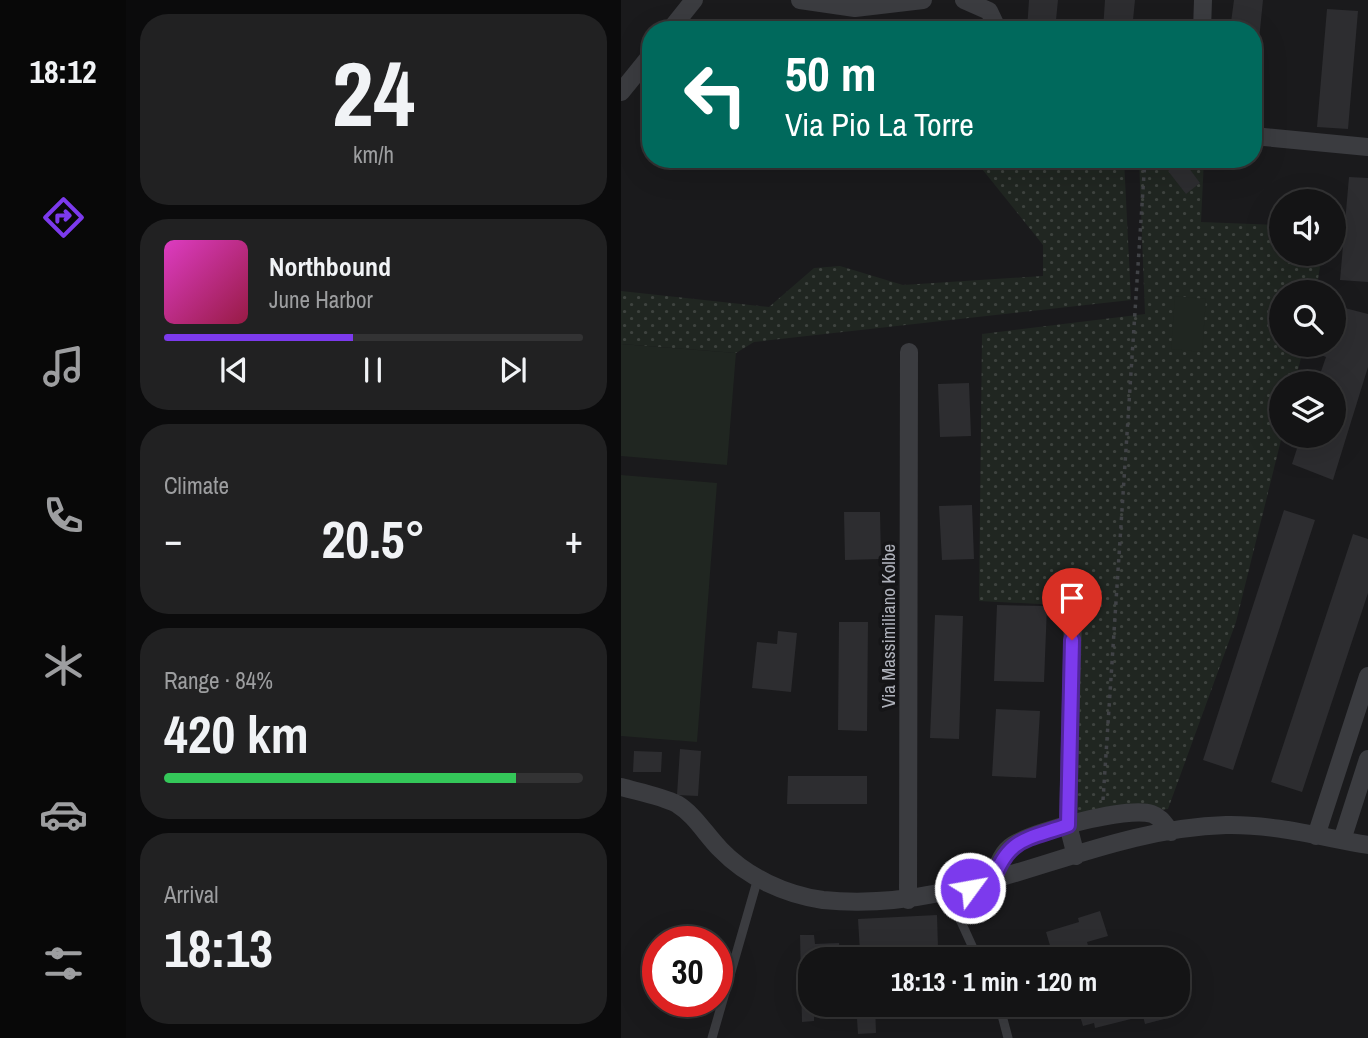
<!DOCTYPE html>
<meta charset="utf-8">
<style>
body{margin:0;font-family:"Archivo Narrow",sans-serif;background:#212122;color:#f1f3f6;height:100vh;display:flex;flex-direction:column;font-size:26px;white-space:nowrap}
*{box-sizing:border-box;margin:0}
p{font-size:23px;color:#9d9ea0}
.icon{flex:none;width:38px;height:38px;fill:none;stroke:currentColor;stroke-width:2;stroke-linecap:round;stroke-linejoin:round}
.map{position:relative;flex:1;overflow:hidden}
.drawer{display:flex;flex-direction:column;gap:14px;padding:14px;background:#0b0b0c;width:495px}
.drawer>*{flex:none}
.banner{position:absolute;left:21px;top:21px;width:620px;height:147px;border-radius:28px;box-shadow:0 7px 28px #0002,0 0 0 2px #333334;background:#00695c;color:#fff;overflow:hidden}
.tools{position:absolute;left:648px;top:189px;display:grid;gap:14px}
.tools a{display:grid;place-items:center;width:77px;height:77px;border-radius:50%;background:#141415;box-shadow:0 7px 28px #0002,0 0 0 2px #333334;font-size:35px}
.speed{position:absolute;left:21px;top:926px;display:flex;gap:14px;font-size:35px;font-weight:700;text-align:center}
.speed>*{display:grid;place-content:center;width:91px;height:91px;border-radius:50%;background:#141415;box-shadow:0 7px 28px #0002,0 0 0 2px #333334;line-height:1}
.speed .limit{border:10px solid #d22;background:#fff;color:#111}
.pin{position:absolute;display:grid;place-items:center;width:60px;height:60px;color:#fff;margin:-72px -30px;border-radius:50% 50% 50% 0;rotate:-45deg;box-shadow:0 0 7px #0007}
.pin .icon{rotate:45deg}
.me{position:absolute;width:77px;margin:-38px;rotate:58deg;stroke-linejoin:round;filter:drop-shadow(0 0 5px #0008)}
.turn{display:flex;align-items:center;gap:24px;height:147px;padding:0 28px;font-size:32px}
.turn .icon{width:91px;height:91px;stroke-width:2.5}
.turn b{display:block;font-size:49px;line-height:60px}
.big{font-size:52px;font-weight:700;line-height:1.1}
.drawer .widget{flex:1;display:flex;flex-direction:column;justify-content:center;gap:10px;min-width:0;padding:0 24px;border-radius:28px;background:#212122}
.drawer .dial{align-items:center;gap:0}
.dial b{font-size:91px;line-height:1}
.song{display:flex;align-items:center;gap:21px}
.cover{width:84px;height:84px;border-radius:10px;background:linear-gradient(135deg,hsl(310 70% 55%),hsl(340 70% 35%))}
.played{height:7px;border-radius:4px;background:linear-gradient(90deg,#7c3aed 45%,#333334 45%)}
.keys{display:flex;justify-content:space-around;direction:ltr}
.heat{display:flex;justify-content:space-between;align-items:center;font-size:38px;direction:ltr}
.charge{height:10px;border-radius:5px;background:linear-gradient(90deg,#34c759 84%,#333334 0)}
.trip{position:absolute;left:177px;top:947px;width:392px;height:70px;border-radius:28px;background:#141415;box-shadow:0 7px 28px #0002,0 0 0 2px #333334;font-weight:700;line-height:70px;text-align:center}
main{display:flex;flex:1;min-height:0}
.dock{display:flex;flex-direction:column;width:126px;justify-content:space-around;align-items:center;background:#080808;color:#9d9ea0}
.dock .icon{width:49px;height:49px}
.dock .on{color:#7c3aed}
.dock b{font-size:32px;color:#f1f3f6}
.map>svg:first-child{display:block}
.park{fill:url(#park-dots)}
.pitch{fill:#202621}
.building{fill:#2d2d30}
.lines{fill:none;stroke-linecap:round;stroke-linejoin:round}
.path{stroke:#414347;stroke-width:3.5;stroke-dasharray:3.5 5;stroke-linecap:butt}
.service{stroke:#3b3c40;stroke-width:9}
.minor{stroke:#3b3c40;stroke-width:18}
.route-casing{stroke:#51269a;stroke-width:18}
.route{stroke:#7c3aed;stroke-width:12}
.labels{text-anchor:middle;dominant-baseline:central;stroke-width:7;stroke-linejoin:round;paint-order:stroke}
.street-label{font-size:19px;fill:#aeb1ba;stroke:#151517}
</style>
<main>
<nav class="dock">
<b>18:12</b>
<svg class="icon on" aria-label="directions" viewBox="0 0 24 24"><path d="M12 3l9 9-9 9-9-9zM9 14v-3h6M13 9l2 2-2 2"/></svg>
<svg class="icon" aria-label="music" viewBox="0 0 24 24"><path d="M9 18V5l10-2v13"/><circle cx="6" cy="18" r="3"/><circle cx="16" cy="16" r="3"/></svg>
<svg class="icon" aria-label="phone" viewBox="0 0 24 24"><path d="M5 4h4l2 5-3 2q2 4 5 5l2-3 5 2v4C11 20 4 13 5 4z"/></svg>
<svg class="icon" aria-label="climate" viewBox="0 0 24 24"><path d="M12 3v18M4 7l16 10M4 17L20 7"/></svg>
<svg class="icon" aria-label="car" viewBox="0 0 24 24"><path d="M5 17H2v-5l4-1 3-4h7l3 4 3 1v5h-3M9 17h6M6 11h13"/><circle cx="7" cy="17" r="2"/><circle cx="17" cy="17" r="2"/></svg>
<svg class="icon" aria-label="filters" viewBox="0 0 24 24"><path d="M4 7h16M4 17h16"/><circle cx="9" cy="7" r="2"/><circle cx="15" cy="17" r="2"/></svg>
</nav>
<section class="drawer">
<div class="widget dial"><b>24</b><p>km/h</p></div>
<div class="widget">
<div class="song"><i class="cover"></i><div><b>Northbound</b><p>June Harbor</p></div></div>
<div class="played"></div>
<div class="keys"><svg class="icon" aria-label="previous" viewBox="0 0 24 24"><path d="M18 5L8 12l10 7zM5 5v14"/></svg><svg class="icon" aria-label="pause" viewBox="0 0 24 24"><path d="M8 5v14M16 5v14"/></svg><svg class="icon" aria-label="next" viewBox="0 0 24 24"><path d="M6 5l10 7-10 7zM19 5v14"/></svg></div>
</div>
<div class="widget"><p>Climate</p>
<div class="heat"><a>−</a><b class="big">20.5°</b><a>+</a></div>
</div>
<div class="widget"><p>Range · 84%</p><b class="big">420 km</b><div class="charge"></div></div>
<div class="widget"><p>Arrival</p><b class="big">18:13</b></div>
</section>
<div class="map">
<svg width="747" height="1038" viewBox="0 0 747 1038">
<defs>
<pattern id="park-dots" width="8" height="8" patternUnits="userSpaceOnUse" patternTransform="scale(1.75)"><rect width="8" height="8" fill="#202621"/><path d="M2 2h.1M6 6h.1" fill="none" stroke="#3e433f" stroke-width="1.8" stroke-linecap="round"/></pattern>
</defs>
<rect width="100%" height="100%" fill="#1a1a1c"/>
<!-- park -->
<path class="park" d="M 353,159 L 503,159 L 510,300 L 133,342 L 115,353 L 0,344 L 0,291 L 148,307 L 193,268 L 219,266 L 282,285 L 422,276 L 422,245 Z
M 518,159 L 583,159 L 580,222 L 660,225 L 660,254 L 701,254 L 695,292 L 660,292 L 660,345 L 683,345 L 674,383 L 660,383 L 661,436 L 615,622 L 547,809 L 452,821 L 457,606 L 358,601 L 361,334 L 524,314 Z"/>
<!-- pitch -->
<path class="pitch" d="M 554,296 L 585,299 L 581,352 L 550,349 Z
M 0,344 L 115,353 L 106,465 L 0,456 Z
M 0,475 L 96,483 L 76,742 L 0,736 Z"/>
<!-- building -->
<path class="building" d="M 408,0 L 437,0 L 434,30 L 406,30 Z
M 484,0 L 514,0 L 511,30 L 482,30 Z
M 613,0 L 642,0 L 634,80 L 632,30 L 609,30 Z
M 706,9 L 737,11 L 727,129 L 696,127 Z
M 562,160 L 579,183 L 565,194 L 547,171 Z
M 728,177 L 747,178 L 747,282 L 719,280 Z
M 712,305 L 747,314 L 747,367 L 712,480 L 671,464 L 680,436 L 712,436 L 712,383 L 696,383 L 705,357 L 693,352 L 694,345 L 712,345 Z
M 348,383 L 350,436 L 319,437 L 317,384 Z
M 351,505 L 353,559 L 321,560 L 318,506 Z
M 663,510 L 694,520 L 612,770 L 582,760 Z
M 223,512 L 259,512 L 260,559 L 224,560 Z
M 732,534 L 747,539 L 747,593 L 681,792 L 650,782 Z
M 376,605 L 426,606 L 423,682 L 373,681 Z
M 314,615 L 342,616 L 338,739 L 309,738 Z
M 218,622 L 247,622 L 246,731 L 217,730 Z
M 157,631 L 176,633 L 170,692 L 131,688 L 136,642 L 156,644 Z
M 375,709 L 419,711 L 415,778 L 371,776 Z
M 59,749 L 80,751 L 77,796 L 56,795 Z
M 13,751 L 41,752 L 40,772 L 12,772 Z
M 167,776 L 246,776 L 246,804 L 166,804 Z
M 479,911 L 487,936 L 466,942 L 471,959 L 433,959 L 425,932 L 458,922 L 457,918 Z
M 316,915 L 317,948 L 239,952 L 237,919 Z
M 179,935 L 193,935 L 194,944 L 218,943 L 219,959 L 189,959 L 189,1004 L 193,1004 L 193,1021 L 181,1022 Z
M 235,1004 L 254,1004 L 255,1033 L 237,1034 Z
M 273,1004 L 315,1004 L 315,1017 L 273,1018 Z
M 484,1004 L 548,1004 L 551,1017 L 524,1024 L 522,1016 L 474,1028 L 473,1023 L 462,1026 L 459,1016 L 472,1013 L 471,1008 Z"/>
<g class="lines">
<!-- path -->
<path class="path" d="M 482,800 L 524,159"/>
<!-- service -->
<path class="service" d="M 327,893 L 357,959
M 378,1004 L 387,1038
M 91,1038 L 137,878"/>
<!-- minor -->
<path class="minor" d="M 179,0 L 234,8 L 302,0
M 343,0 L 368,11 L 377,30
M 49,30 L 73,0
M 581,30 L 582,0
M 0,92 L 30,55
M 632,136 L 747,147
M 452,615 L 447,825 L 455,856
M 0,787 C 18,792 40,796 56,804 C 74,815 85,835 100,850 C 126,877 165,895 202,900 C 348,915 465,829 605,825 C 653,824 700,837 747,845
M 695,836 L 747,676
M 721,840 L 747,759
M 371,882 C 376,869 379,853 392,845 C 414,831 506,806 531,814 C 540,817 544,825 550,832
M 287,900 L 288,352"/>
</g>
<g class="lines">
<!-- route casing -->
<g class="route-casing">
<path id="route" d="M 349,888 L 371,883 C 387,837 405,840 447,825 L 451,640"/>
</g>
<!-- route -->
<use href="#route" class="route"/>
</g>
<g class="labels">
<!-- street labels -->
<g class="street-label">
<text transform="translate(267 626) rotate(-90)">Via Massimiliano Kolbe</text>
</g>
</g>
</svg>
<div class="tools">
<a><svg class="icon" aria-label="sound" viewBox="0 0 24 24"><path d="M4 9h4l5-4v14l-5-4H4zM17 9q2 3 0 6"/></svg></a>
<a><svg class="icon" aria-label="search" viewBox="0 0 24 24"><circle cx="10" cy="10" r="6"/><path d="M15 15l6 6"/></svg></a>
<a><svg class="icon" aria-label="layers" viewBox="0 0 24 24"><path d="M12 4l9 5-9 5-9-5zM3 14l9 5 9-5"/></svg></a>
</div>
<div class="speed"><div class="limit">30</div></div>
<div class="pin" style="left:451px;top:640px;background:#d93025"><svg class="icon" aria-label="arrive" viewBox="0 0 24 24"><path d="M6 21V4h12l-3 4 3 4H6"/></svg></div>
<svg class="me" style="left:349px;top:888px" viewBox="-20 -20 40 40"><circle r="17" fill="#7c3aed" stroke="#fff" stroke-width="3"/><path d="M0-11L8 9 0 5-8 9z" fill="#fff"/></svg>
<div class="trip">18:13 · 1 min · 120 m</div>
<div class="banner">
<div class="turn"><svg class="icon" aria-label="left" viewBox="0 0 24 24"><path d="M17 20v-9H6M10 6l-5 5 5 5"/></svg><div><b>50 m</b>Via Pio La Torre</div></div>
</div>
</div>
</main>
